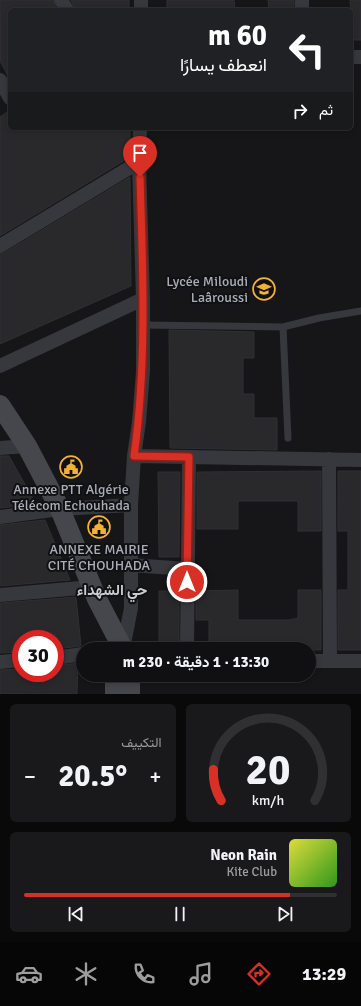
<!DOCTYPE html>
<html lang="ar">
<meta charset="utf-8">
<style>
body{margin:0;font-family:Signika,Vazirmatn,sans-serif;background:#19191b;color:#f1f3f6;direction:rtl;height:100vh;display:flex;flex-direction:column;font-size:15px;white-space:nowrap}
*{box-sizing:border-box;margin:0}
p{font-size:13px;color:#9c9d9f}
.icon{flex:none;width:22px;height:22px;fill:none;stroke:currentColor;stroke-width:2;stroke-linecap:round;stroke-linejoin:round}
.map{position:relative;height:694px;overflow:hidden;direction:ltr}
.details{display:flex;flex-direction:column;gap:10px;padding:10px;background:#09090a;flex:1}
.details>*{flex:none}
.top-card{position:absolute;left:8px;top:8px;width:345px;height:122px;border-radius:6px;box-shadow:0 2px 6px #0003,0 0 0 1px #303032;direction:rtl;background:#202124;color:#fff;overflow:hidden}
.speed{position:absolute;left:12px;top:630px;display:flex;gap:8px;font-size:20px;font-weight:700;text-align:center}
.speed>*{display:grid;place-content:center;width:52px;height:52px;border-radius:50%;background:#101012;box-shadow:0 2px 6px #0003,0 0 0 1px #303032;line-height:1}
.speed .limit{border:6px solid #d22;background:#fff;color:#111}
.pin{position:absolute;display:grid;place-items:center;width:34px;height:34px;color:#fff;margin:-41px -17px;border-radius:50% 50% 50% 0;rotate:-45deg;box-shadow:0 0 4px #0007}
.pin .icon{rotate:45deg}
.me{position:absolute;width:44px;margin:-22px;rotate:0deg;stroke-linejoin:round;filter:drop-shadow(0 0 3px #0008)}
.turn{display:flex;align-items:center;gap:14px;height:84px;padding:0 20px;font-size:18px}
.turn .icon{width:52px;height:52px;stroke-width:2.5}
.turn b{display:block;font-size:28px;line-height:34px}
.then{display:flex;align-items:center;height:38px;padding:0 20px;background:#0003;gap:8px;font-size:15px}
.big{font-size:30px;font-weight:700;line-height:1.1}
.details .widget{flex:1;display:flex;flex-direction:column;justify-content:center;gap:6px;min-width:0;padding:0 14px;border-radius:6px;background:#19191b}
.details .dial{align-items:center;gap:0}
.dial svg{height:104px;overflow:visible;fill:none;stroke:#303032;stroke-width:7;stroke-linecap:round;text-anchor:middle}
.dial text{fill:#f1f3f6;stroke:none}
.song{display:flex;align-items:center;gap:12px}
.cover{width:48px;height:48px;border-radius:6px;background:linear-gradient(135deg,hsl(60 70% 55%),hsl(110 70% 35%))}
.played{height:4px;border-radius:2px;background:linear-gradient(90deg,#d93025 85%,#303032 85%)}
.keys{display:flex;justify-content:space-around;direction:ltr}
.heat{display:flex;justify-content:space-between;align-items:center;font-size:22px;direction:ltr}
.details .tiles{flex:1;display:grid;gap:10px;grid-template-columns:1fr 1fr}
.widget:last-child{grid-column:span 2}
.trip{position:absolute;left:76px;top:642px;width:240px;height:40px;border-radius:20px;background:#101012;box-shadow:0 2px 6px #0003,0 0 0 1px #303032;font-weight:700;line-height:40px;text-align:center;direction:rtl}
.dock{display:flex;height:64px;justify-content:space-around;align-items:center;background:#060607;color:#9c9d9f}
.dock .icon{width:28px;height:28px}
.dock .current{color:#d93025}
.dock b{font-size:18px;color:#f1f3f6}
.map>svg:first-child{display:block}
.building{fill:#29292c;stroke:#303034}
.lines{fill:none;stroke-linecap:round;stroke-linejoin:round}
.lane{stroke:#37383d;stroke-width:7}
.street{stroke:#37383d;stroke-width:14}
.secondary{stroke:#45474d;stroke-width:20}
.route-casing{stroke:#8d1f18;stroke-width:10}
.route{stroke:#d93025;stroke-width:7}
.labels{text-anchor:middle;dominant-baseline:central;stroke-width:4;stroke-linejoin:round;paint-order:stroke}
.poi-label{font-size:14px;fill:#a8adb8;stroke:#111113}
.neighbourhood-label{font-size:15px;font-weight:bold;fill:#c9ccd4;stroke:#111113}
</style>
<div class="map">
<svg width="361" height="694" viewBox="0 0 361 694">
<rect width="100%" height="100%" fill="#161618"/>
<!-- building -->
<path class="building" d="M 0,0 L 53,0 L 57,10 L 10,10 L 10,80 L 0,61 Z
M 71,0 L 129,0 L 129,10 L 75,10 Z
M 167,0 L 234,0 L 235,10 L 167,10 Z
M 268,0 L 294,0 L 294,10 L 269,10 Z
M 350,0 L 361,0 L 361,40 L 352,40 Z
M 10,110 L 10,128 L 130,128 L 130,157 L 0,236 L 0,117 Z
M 130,177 L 131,286 L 0,344 L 0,254 L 4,253 Z
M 169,330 L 254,332 L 254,358 L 243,358 L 243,394 L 254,394 L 254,418 L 277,418 L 277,450 L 170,448 Z
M 0,456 L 9,456 L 36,504 L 0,508 Z
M 321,471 L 321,531 L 298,531 L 298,501 L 238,501 L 238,529 L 197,529 L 197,472 Z
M 338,471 L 361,471 L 361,650 L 338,650 L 338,590 L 348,590 L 348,531 L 338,531 Z
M 158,472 L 180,472 L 179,557 L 159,557 Z
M 45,520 L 70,580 L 0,586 L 0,525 Z
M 238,590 L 238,620 L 289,620 L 298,618 L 298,590 L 321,590 L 321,650 L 209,649 L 209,620 L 196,620 L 196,591 Z
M 159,591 L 179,591 L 179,649 L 159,649 Z
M 76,597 L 81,646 L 55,649 L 55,639 L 21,639 L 21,652 L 0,653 L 0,603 Z
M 78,663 L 77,694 L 0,694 L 0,670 L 21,669 L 21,673 L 55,673 L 55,666 Z"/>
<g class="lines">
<!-- lane -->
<path class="lane" d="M 143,325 L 283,327 L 319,318 L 361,311
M 283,327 L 288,438"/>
<!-- street -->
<path class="street" d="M 61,0 L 67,10
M 141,0 L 141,10
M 302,10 L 302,0
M 351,57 L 361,57
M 0,80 L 10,98
M 0,246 L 139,162
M 0,366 L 143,299
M 0,448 L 27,446
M 134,456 L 361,460
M 329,459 L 330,661
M 0,517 L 60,509 L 131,505
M 131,565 L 187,569
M 0,595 L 92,587
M 123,649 L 131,608 L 131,505 L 134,456 L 139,422 L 143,371 L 143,299 L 139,162 L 140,128
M 187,649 L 189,457
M 55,658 L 83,654
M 309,661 L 361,661
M 0,662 L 21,660"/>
<!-- secondary -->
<path class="secondary" d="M 0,405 L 27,446 L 60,509 L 97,599 L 123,649
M 114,675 L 115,682 L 115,694
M 130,675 L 130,694"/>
</g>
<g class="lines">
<!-- route casing -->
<g class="route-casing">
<path id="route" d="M 140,177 C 143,270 147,363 134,456 L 189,457 L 187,582"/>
</g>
<!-- route -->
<use href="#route" class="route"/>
</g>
<!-- icons -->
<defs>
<g id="school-ring" transform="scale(1.15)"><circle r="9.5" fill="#111113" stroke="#f2b134" stroke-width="1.5"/><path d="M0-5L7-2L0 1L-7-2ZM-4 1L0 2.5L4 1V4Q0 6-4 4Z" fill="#f2b134"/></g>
<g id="civic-ring" transform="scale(1.15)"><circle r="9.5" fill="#111113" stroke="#f2b134" stroke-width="1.5"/><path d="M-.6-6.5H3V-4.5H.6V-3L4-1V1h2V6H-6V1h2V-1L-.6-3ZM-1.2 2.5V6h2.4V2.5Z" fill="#f2b134"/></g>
</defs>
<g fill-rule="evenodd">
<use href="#school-ring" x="264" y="289"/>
<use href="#civic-ring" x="71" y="467"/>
<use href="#civic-ring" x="99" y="527"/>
</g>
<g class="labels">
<!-- poi labels -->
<g class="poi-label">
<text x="248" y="281" text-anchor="end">Lycée Miloudi<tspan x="248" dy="16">Laâroussi</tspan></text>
<text x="71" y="489">Annexe PTT Algérie<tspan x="71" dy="16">Télécom Echouhada</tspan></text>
<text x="99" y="549">ANNEXE MAIRIE<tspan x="99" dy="16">CITÉ CHOUHADA</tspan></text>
</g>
<!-- neighbourhood labels -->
<g class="neighbourhood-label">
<text x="112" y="590">حي الشهداء</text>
</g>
</g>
</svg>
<div class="speed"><div class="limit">30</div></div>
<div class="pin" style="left:140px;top:177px;background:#d93025"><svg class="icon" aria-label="arrive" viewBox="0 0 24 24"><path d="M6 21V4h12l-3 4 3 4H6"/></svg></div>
<svg class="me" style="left:187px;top:582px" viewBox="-20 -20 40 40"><circle r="17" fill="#d93025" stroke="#fff" stroke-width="3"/><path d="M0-11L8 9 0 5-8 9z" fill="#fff"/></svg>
<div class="trip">13:30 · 1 دقيقة · 230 m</div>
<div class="top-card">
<div class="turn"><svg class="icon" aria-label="left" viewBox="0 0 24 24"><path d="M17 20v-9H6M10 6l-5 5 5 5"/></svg><div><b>60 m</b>انعطف يسارًا</div></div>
<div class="then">ثم<svg class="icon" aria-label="right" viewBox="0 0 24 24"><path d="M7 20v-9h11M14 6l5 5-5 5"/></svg></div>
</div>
</div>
<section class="details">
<div class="tiles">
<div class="widget dial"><svg viewBox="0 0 100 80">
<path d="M14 69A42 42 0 1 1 86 69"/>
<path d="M14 69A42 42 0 0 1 8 45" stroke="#d93025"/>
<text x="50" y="56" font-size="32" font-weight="700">20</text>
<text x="50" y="72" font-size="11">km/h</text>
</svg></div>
<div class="widget"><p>التكييف</p>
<div class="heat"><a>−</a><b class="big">20.5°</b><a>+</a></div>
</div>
<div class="widget">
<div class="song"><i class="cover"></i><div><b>Neon Rain</b><p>Kite Club</p></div></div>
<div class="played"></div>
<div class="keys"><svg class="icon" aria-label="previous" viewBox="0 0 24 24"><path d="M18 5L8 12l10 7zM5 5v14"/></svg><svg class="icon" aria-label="pause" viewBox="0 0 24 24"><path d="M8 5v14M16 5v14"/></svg><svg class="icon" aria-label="next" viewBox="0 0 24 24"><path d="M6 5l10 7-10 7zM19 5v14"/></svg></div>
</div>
</div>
</section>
<nav class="dock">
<b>13:29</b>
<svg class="icon current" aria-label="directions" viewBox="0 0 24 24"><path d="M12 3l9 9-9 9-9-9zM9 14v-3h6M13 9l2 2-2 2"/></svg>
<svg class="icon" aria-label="music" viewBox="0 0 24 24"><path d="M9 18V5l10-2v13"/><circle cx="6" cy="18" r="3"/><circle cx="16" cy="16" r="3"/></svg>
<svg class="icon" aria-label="phone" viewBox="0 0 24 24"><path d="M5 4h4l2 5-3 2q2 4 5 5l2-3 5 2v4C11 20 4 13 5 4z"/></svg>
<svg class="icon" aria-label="climate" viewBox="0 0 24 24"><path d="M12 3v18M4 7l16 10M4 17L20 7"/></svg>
<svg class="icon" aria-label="car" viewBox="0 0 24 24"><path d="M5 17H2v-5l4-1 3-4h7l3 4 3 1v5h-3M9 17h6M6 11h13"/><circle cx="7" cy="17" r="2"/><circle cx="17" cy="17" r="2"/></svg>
</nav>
